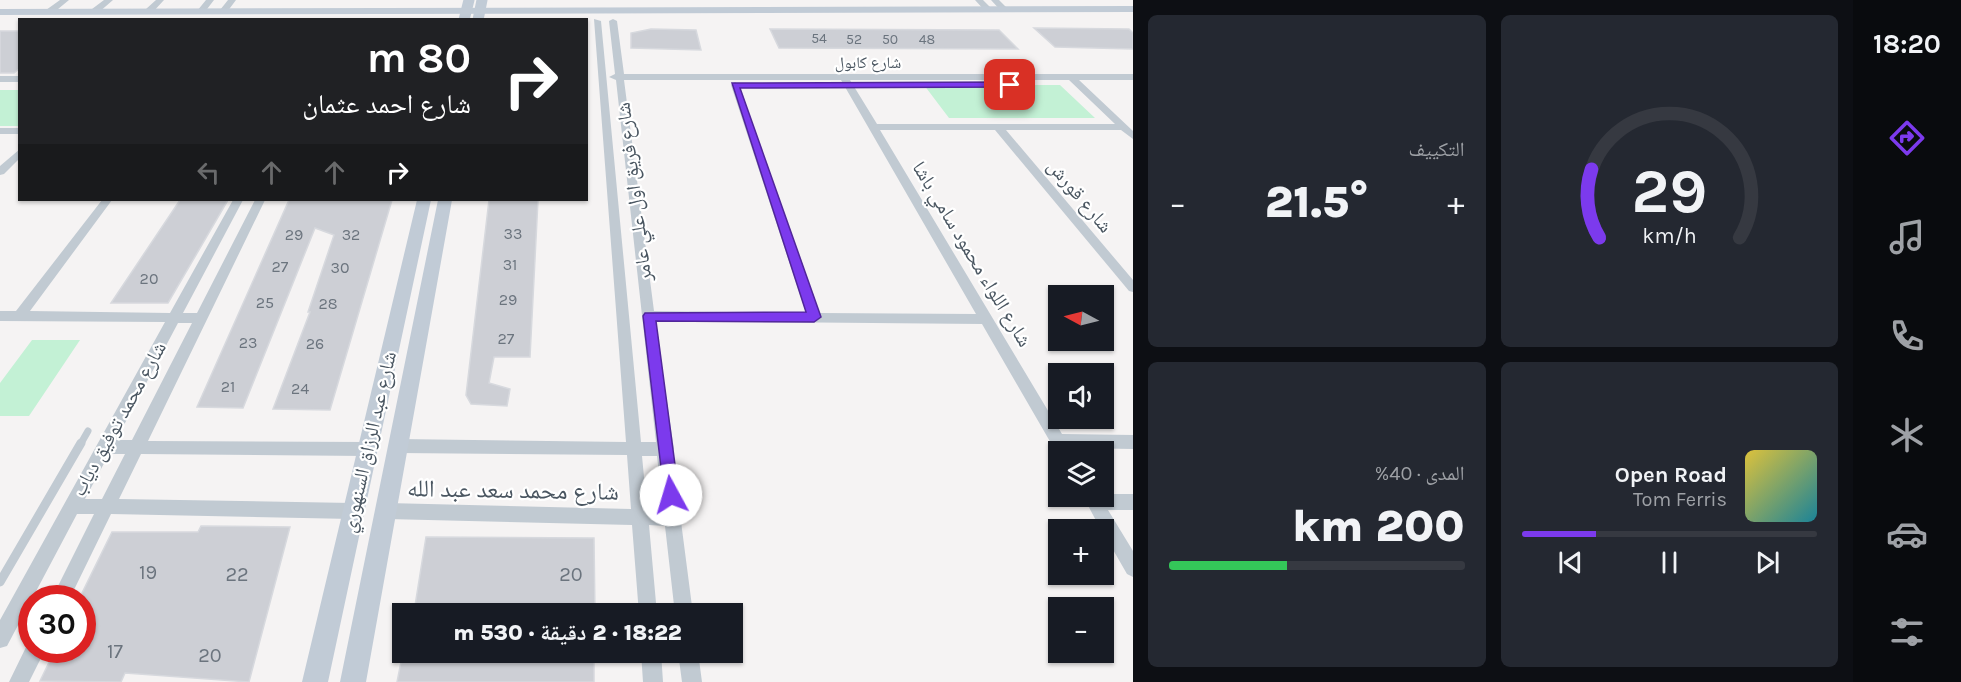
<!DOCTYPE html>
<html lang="ar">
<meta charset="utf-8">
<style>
body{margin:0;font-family:Karla,"Noto Naskh Arabic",sans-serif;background:#242831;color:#f1f3f6;direction:rtl;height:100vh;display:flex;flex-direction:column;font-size:22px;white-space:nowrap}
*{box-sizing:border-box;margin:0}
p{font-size:20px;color:#9ea1a6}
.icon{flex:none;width:33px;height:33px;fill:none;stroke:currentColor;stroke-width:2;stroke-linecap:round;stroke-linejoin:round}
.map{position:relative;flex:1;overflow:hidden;direction:ltr}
.panel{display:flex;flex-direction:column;gap:15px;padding:15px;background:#0d0f14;width:720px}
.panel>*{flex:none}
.guide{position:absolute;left:18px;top:18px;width:570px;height:183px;border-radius:0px;box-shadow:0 2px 4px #0004;direction:rtl;background:#202124;color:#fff;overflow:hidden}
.needle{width:39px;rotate:277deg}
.fabs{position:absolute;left:1048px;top:285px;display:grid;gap:12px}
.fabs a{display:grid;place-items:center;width:66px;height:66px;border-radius:0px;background:#171b24;box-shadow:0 2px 4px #0004;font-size:30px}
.speed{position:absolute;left:18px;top:585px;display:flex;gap:12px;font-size:30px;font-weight:700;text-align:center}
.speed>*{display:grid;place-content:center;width:78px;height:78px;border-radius:50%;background:#171b24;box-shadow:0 2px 4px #0004;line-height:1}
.speed .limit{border:9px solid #d22;background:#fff;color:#111}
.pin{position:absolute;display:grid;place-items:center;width:51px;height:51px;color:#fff;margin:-26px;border-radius:12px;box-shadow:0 3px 9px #0006}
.me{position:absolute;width:66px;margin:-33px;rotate:354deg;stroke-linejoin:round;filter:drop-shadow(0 0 4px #0008)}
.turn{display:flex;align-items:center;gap:21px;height:126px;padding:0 18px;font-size:27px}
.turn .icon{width:78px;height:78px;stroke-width:2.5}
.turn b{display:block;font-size:42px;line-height:51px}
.lanes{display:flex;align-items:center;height:57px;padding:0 18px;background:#0003;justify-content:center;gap:30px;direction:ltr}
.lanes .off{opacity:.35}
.big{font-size:45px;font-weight:800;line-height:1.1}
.panel .tile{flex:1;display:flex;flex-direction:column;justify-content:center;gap:9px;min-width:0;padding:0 21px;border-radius:9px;background:#242831}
.panel .dial{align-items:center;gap:0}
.dial svg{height:156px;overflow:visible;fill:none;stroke:#363941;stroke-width:7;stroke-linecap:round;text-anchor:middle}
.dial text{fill:#f1f3f6;stroke:none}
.song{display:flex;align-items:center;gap:18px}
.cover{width:72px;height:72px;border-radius:9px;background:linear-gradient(135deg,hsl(50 70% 55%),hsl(190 70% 35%))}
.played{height:6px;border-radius:3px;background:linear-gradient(90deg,#7c3aed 25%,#363941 25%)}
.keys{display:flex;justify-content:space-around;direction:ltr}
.heat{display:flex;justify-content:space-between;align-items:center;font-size:33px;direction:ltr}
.charge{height:9px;border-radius:4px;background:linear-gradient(90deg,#34c759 40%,#363941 0)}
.panel .tiles{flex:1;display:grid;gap:15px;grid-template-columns:repeat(2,1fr)}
.trip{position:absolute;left:392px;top:603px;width:351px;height:60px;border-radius:0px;background:#171b24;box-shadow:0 2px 4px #0004;font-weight:800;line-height:60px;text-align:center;direction:rtl}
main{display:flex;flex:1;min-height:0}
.dock{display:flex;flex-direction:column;width:108px;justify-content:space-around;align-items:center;background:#090b0e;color:#9ea1a6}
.dock .icon{width:42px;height:42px}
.dock .selected{color:#7c3aed}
.dock b{font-size:27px;color:#f1f3f6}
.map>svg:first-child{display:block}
.green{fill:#c3f1d5}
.building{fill:#cdcfd5;stroke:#d7d9de;stroke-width:1.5}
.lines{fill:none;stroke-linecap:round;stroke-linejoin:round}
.lane-far1{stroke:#c1cad2;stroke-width:7}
.lane{stroke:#c1cad2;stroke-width:9}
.street{fill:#c1cad2;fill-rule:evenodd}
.secondary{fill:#c1cbd6;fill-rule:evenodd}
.secondary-bridge{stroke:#c1cbd6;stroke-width:11}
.route{fill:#7c3aed;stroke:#51269a;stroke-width:1.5}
.labels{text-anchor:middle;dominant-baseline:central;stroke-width:4.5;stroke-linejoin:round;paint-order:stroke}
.far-number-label{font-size:14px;fill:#6b747e}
.far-street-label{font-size:16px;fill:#4a5661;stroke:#fff}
.number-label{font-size:16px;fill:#6b747e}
.street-label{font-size:20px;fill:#4a5661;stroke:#fff}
.near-number-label{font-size:20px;fill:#6b747e}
.near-street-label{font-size:24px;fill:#4a5661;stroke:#fff}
</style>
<main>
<nav class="dock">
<b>18:20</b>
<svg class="icon selected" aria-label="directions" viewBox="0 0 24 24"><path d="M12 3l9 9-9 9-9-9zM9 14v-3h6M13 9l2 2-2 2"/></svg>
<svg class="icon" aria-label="music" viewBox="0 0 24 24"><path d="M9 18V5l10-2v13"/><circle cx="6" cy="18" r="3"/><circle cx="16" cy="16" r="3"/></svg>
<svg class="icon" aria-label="phone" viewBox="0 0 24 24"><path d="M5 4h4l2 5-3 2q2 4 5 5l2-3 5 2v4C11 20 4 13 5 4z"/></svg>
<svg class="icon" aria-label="climate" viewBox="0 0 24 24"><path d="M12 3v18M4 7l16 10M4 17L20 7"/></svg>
<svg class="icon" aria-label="car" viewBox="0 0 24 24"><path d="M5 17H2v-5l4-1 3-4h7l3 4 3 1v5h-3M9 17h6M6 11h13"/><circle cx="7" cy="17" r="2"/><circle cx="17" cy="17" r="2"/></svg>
<svg class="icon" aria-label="filters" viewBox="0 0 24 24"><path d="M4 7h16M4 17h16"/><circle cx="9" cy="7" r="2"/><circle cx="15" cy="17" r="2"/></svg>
</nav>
<section class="panel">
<div class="tiles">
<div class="tile dial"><svg viewBox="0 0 100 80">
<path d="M14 69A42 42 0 1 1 86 69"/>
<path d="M14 69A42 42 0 0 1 10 34" stroke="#7c3aed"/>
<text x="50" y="56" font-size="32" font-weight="700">29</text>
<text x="50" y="72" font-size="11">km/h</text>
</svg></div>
<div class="tile"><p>التكييف</p>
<div class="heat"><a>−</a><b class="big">21.5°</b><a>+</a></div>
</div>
<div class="tile">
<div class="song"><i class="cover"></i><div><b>Open Road</b><p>Tom Ferris</p></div></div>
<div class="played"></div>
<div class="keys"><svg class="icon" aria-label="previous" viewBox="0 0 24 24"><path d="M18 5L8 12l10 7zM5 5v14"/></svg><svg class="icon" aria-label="pause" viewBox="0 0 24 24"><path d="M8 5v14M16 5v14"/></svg><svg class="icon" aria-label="next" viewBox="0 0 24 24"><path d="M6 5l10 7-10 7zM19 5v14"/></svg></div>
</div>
<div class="tile"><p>المدى · 40%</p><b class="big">200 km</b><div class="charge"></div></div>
</div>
</section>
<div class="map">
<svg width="1133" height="682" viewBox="0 0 1133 682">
<rect width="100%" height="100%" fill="#f5f3f3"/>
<!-- green -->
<path class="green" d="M 924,85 L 1060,85 L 1095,118 L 949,118 Z
M 0,90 L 19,90 L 19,126 L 0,126 Z
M 32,340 L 80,340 L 29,416 L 0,416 L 0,383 Z"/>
<!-- building -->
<path class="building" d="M 1034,28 L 1129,29 L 1133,33 L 1133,49 L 1055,47 Z
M 651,29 L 696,30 L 701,50 L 631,48 L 631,33 Z
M 770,29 L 999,30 L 1018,49 L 779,48 Z
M 0,31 L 20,31 L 20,68 L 14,73 L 0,73 Z
M 180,200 L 228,200 L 168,303 L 111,303 Z
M 289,200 L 392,200 L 330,410 L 273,409 L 310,312 L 308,312 L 334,235 L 315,228 L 243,408 L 197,407 Z
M 489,200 L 538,200 L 530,357 L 494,357 L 489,383 L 510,389 L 507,406 L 471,404 L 466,395 Z
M 201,526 L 290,527 L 249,682 L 125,673 L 121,682 L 40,681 L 55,650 L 82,650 L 82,593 L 112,532 L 198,532 Z
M 426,537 L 594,538 L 595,614 L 414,612 Z
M 403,652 L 594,652 L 594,682 L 397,682 Z"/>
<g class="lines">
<!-- lane-far1 -->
<path class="lane-far1" d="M 80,445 L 88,431"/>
<!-- lane -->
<path class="lane" d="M 0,582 L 81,443"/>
<!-- street -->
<path class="street" d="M 60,0 L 69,0 L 52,14 L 46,14 L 46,10 Z
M 104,0 L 113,0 L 98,13 L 92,13 L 92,9 Z
M 156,0 L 164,0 L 152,13 L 146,13 L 146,9 Z
M 206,0 L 214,0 L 204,13 L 198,13 L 197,11 Z
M 228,0 L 236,0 L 227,12 L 221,12 L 220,10 Z
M 975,0 L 983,0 L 993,10 L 986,12 Z
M 991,0 L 999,0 L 1009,10 L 1002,12 Z
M 594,19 L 601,21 L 641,442 L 656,442 L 616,80 L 609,77 L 615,74 L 609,21 L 613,19 L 617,21 L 624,74 L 1133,74 L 1133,80 L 1079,80 L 1133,131 L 1133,139 L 1121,130 L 1006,130 L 1133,280 L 1133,292 L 1129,291 L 995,130 L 880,130 L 1062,434 L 1133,435 L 1133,449 L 1070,448 L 1072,452 L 1059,452 L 1059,457 L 982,324 L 655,321 L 674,449 L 672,452 L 693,614 L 675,614 L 665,526 L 649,525 L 657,614 L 639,614 L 632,525 L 387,519 L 381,517 L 379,511 L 381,505 L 387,503 L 631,509 L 627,455 L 399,453 L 394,451 L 391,446 L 394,441 L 399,439 L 626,442 ZM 624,80 L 841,80 L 976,314 L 819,313 L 739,85 L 735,82 L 731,85 L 806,313 L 654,311 ZM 850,80 L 1069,80 L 1115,124 L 877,124 ZM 642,456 L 657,456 L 663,510 L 647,509 Z
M 0,76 L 20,76 L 20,82 L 0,82 Z
M 0,128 L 20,128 L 20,134 L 0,134 Z
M 20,149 L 20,158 L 4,174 L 0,175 L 0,166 Z
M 102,200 L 112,200 L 30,311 L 170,313 L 233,200 L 243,200 L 183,313 L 197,313 L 255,200 L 265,200 L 148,441 L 366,442 L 371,444 L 374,449 L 371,454 L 366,456 L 141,454 L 119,499 L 352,503 L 358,505 L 360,511 L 358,517 L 352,519 L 111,514 L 70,598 L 52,598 L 94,514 L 77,514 L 7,646 L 0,648 L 0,620 L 165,322 L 0,321 L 0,311 L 16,311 ZM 178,323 L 192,323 L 132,440 L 116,440 ZM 109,454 L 125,454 L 102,499 L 85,499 Z
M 1104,494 L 1133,494 L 1133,510 L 1108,510 L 1133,551 L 1133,577 L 1127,574 L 1104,534 L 1104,530 L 1101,530 L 1083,496 L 1104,496 Z
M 32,642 L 32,650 L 45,650 L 29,682 L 9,682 L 28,643 Z
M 641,652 L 661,652 L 663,682 L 643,682 Z
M 678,652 L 698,652 L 702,682 L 682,682 Z"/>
<!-- secondary -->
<path class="secondary" d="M 1133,6 L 1133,12 L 0,15 L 0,9 Z
M 417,200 L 431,200 L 328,682 L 302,682 Z
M 438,200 L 452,200 L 366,682 L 340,682 Z"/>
<!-- secondary-bridge -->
<path class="secondary-bridge" d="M 464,20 L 469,0
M 478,20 L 482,0"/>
</g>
<!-- route -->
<path class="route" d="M 1010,82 L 1015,85 L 1014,87 L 740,88 L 821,317 L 814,322 L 656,321 L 679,495 L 677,501 L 671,503 L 665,501 L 643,316 L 645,313 L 806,312 L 732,83 Z"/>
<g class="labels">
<!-- far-number labels -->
<g class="far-number-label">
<text x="819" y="38">54</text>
<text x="854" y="39">52</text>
<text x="890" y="39">50</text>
<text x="927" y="39">48</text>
</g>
<!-- far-street labels -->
<g class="far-street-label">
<text x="868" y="62">شارع كابول</text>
</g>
<!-- number labels -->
<g class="number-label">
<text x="513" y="233">33</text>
<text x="294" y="234">29</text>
<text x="351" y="234">32</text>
<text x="510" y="264">31</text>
<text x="280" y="266">27</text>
<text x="340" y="267">30</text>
<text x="149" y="278">20</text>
<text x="508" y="299">29</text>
<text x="265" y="302">25</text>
<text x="328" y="303">28</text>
<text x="506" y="338">27</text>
<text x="248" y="342">23</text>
<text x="315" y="343">26</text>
<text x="228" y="386">21</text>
<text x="300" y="388">24</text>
</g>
<!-- street labels -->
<g class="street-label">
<text transform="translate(634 192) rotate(-97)">شارع فريق اول علي عامر</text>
<text transform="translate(1080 196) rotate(50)">شارع قورش</text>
<text transform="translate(972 254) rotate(59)">شارع اللواء محمود سامي باشا</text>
<text transform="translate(119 419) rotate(-61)">شارع محمد توفيق دياب</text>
<text transform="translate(369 442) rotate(-77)">شارع عبد الرزاق السنهوري</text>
</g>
<!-- near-number labels -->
<g class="near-number-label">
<text x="148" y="572">19</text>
<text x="237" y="574">22</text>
<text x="571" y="574">20</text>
<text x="115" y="651">17</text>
<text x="210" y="655">20</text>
</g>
<!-- near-street labels -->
<g class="near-street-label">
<text transform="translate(513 490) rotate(1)">شارع محمد سعد عبد الله</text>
</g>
</g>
</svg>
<div class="fabs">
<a><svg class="needle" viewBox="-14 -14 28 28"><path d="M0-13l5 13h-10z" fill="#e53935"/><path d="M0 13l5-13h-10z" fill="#9ea1a6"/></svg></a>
<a><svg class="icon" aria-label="sound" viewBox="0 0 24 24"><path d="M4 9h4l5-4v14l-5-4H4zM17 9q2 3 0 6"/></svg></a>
<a><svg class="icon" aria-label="layers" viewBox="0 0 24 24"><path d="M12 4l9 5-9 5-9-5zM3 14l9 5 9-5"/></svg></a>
<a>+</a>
<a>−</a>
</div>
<div class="speed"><div class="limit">30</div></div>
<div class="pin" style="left:1010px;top:85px;background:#d93025"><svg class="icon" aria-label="arrive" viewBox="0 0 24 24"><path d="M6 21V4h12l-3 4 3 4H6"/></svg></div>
<svg class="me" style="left:671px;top:495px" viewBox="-20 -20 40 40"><circle r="19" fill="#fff"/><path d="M0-13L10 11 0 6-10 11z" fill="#7c3aed"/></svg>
<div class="trip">18:22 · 2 دقيقة · 530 m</div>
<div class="guide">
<div class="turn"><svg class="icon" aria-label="right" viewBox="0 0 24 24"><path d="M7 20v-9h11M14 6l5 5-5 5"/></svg><div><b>80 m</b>شارع احمد عثمان</div></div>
<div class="lanes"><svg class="icon off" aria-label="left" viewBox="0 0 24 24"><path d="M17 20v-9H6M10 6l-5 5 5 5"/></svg><svg class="icon off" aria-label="ahead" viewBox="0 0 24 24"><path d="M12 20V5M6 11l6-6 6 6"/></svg><svg class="icon off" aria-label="ahead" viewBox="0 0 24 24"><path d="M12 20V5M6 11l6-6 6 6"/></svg><svg class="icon" aria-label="right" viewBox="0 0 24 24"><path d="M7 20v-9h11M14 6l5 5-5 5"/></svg></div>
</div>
</div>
</main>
